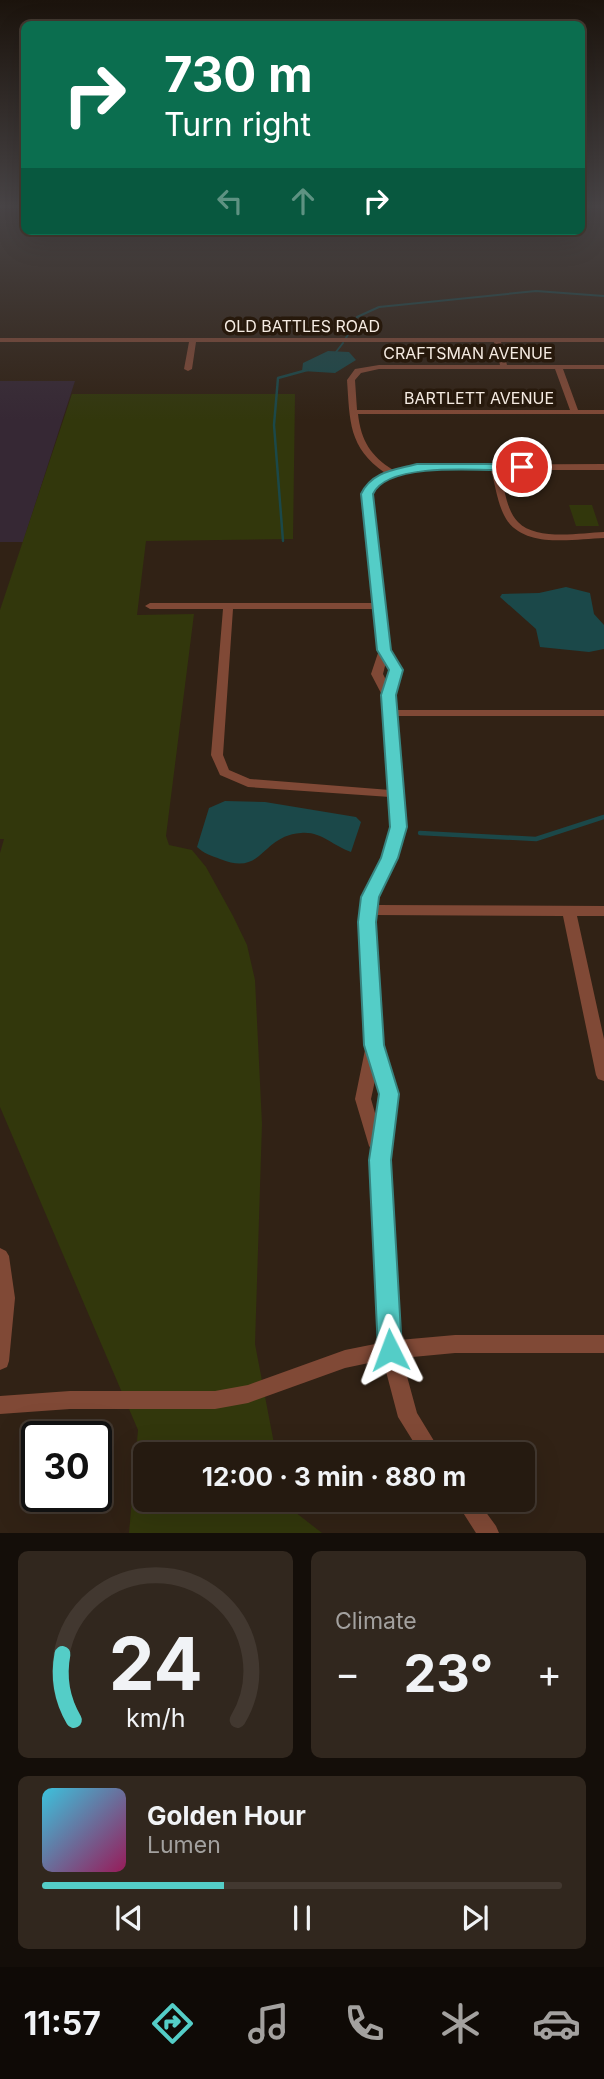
<!DOCTYPE html>
<meta charset="utf-8">
<style>
body{margin:0;font-family:Inter,sans-serif;background:#31271e;color:#f1f3f6;height:100vh;display:flex;flex-direction:column;font-size:26px;white-space:nowrap}
*{box-sizing:border-box;margin:0}
p{font-size:23px;color:#a3a19f}
.icon{flex:none;width:38px;height:38px;fill:none;stroke:currentColor;stroke-width:2;stroke-linecap:round;stroke-linejoin:round}
.map{position:relative;height:1533px;overflow:hidden}
.details{display:flex;flex-direction:column;gap:18px;padding:18px;background:#140e09;flex:1}
.details>*{flex:none}
.hud{position:absolute;left:21px;top:21px;width:564px;height:214px;border-radius:10px;box-shadow:0 7px 28px #0002,0 0 0 2px #423830;background:#0b6e4f;color:#fff;overflow:hidden}
.speed{position:absolute;left:21px;top:1421px;display:flex;gap:14px;font-size:35px;font-weight:700;text-align:center}
.speed>*{display:grid;place-content:center;width:91px;height:91px;border-radius:50%;background:#251a10;box-shadow:0 7px 28px #0002,0 0 0 2px #423830;line-height:1}
.speed .limit{border:4px solid #111;border-radius:10px;background:#fff;color:#111}
.pin{position:absolute;display:grid;place-items:center;width:60px;height:60px;color:#fff;margin:-30px;border:4px solid #fff;border-radius:50%;box-shadow:0 2px 7px #0007}
.me{position:absolute;width:77px;margin:-38px;rotate:357deg;stroke-linejoin:round;filter:drop-shadow(0 0 5px #0008)}
.turn{display:flex;align-items:center;gap:24px;height:147px;padding:0 28px;font-size:32px}
.turn .icon{width:91px;height:91px;stroke-width:2.5}
.turn b{display:block;font-size:49px;line-height:60px}
.lanes{display:flex;align-items:center;height:66px;padding:0 28px;background:#0003;justify-content:center;gap:35px;direction:ltr}
.lanes .off{opacity:.35}
.big{font-size:52px;font-weight:700;line-height:1.1}
.details .card{flex:1;display:flex;flex-direction:column;justify-content:center;gap:10px;min-width:0;padding:0 24px;border-radius:10px;background:#31271e}
.details .dial{align-items:center;gap:0}
.dial svg{height:182px;overflow:visible;fill:none;stroke:#423830;stroke-width:7;stroke-linecap:round;text-anchor:middle}
.dial text{fill:#f1f3f6;stroke:none}
.song{display:flex;align-items:center;gap:21px}
.cover{width:84px;height:84px;border-radius:10px;background:linear-gradient(135deg,hsl(190 70% 55%),hsl(330 70% 35%))}
.played{height:7px;border-radius:4px;background:linear-gradient(90deg,#54cdc7 35%,#423830 35%)}
.keys{display:flex;justify-content:space-around;direction:ltr}
.heat{display:flex;justify-content:space-between;align-items:center;font-size:38px;direction:ltr}
.details .tiles{flex:1;display:grid;gap:18px;grid-template-columns:1fr 1fr}
.card:last-child{grid-column:span 2}
.trip{position:absolute;left:133px;top:1442px;width:402px;height:70px;border-radius:10px;background:#251a10;box-shadow:0 7px 28px #0002,0 0 0 2px #423830;font-weight:700;line-height:70px;text-align:center}
.tab-bar{display:flex;height:112px;justify-content:space-around;align-items:center;background:#0f0a06;color:#a3a19f}
.tab-bar .icon{width:49px;height:49px}
.tab-bar .selected{color:#54cdc7}
.tab-bar b{font-size:32px;color:#f1f3f6}
.map>svg:first-child{display:block}
.commercial{fill:#362834}
.green{fill:#32370c}
.water{fill:#1b4849}
.lines{fill:none;stroke-linecap:round;stroke-linejoin:round}
.stream-far2{stroke:#1b4849;stroke-width:2}
.stream-far1{stroke:#1b4849;stroke-width:2.5}
.stream{stroke:#1b4849;stroke-width:4.5}
.minor{fill:#804936;fill-rule:evenodd}
.route{fill:#54cdc7;stroke:#378581;stroke-width:2}
.labels{text-anchor:middle;dominant-baseline:central;stroke-width:7;stroke-linejoin:round;paint-order:stroke}
.far-street-label{font-size:16px;fill:#f5ebe2;stroke:#27190c}
</style>
<div class="map">
<svg width="604" height="1533" viewBox="0 0 604 1533">
<rect width="100%" height="100%" fill="#312215"/>
<!-- commercial -->
<path class="commercial" d="M 0,381 L 75,381 L 23,542 L 0,542 Z"/>
<!-- green -->
<path class="green" d="M 72,394 L 295,394 L 293,539 L 146,541 L 137,615 L 194,614 L 166,836 L 169,845 L 192,850 L 206,867 L 233,916 L 247,945 L 255,980 L 262,1124 L 255,1344 L 276,1454 L 145,1454 L 145,1500 L 285,1500 L 286,1505 L 322,1533 L 129,1533 L 138,1430 L 0,1107 L 0,853 L 4,839 L 0,839 L 0,610 Z
M 569,505 L 592,505 L 599,526 L 576,526 Z"/>
<!-- water -->
<path class="water" d="M 328,351 L 349,352 L 356,360 L 335,373 L 302,371 L 303,363 Z
M 566,587 L 590,593 L 594,614 L 604,625 L 604,649 L 589,652 L 540,647 L 536,629 L 500,597 L 502,594 L 539,593 Z
M 225,801 L 265,802 L 356,817 L 361,822 L 351,852 C 333,846 321,831 301,833 C 260,836 264,877 220,859 C 212,856 203,853 197,847 L 209,808 Z"/>
<g class="lines">
<!-- stream-far2 -->
<path class="stream-far2" d="M 346,338 L 357,317 L 379,307 L 536,291 L 604,296
M 336,352 L 343,343"/>
<!-- stream-far1 -->
<path class="stream-far1" d="M 283,541 L 274,425 L 278,378 L 307,370"/>
<!-- stream -->
<path class="stream" d="M 420,833 L 536,839 L 604,817"/>
<!-- minor -->
<path class="minor" d="M 0,338 L 604,338 L 604,342 L 501,342 L 507,365 L 604,365 L 604,369 L 563,369 L 578,410 L 604,410 L 604,414 L 358,414 C 361,441 371,456 393,470 L 417,465 L 604,464 L 604,470 L 500,470 C 504,486 506,510 518,522 C 536,541 580,533 604,532 L 604,538 C 572,539 519,550 503,513 C 497,500 495,484 491,470 C 458,470 391,461 372,494 L 389,650 L 402,670 L 394,695 L 395,710 L 604,710 L 604,716 L 396,716 L 405,827 L 396,858 L 377,897 L 376,905 L 604,906 L 604,916 L 577,916 L 604,1039 L 604,1081 L 598,1079 L 596,1075 L 563,916 L 375,915 L 382,1045 L 397,1094 L 388,1160 L 399,1340 L 455,1335 L 604,1335 L 604,1353 L 455,1353 L 402,1358 L 417,1413 L 442,1454 L 421,1454 L 398,1417 L 383,1360 L 345,1368 L 248,1403 L 215,1409 L 70,1409 L 0,1414 L 0,1396 L 70,1391 L 215,1391 L 248,1385 L 345,1350 L 380,1343 L 372,1160 L 373,1151 L 369,1146 L 355,1099 L 366,1045 L 360,922 L 363,897 L 382,858 L 393,827 L 390,797 L 248,787 L 220,775 L 211,755 L 223,609 L 150,609 L 145,606 L 150,603 L 374,603 L 362,494 L 373,480 L 385,473 C 348,447 350,421 347,380 L 355,369 L 379,365 L 500,365 L 494,342 L 196,342 L 192,369 L 188,371 L 184,369 L 189,342 L 0,342 ZM 379,369 L 555,369 L 570,410 L 357,410 L 355,380 L 361,373 ZM 233,609 L 374,609 L 379,650 L 371,674 L 382,695 L 390,790 L 250,779 L 229,770 L 223,755 ZM 386,662 L 390,670 L 387,682 L 383,674 ZM 376,1076 L 381,1094 L 377,1120 L 371,1099 Z
M 0,1248 L 6,1251 L 9,1256 L 15,1298 L 9,1361 L 7,1367 L 0,1370 Z
M 455,1500 L 477,1500 L 496,1526 L 499,1533 L 476,1533 Z"/>
</g>
<!-- sky -->
<linearGradient id="sky" x2="0" y2="1"><stop stop-color="#1b130c"/><stop offset="0.49" stop-color="#484446"/><stop offset="1" stop-color="#484446" stop-opacity="0"/></linearGradient>
<rect width="604" height="420" fill="url(#sky)"/>
<!-- route -->
<path class="route" d="M 417,464 L 522,464 L 528,467 L 522,471 C 489,471 388,460 373,494 L 391,650 L 403,670 L 396,695 L 407,827 L 398,858 L 379,897 L 376,922 L 384,1045 L 399,1094 L 391,1160 L 402,1350 L 399,1358 L 390,1361 L 382,1358 L 378,1350 L 369,1160 L 379,1094 L 364,1045 L 358,922 L 361,897 L 381,858 L 390,827 L 381,695 L 389,670 L 377,650 L 361,494 C 372,471 395,470 417,464 Z"/>
<g class="labels">
<!-- far-street labels -->
<g class="far-street-label">
<text x="302" y="326">OLD BATTLES ROAD</text>
<text x="468" y="353">CRAFTSMAN AVENUE</text>
<text x="479" y="398">BARTLETT AVENUE</text>
</g>
</g>
</svg>
<div class="speed"><div class="limit">30</div></div>
<div class="pin" style="left:522px;top:467px;background:#d93025"><svg class="icon" aria-label="arrive" viewBox="0 0 24 24"><path d="M6 21V4h12l-3 4 3 4H6"/></svg></div>
<svg class="me" style="left:390px;top:1350px" viewBox="-20 -20 40 40"><path d="M0-17L14 15 0 8-14 15z" fill="#54cdc7" stroke="#fff" stroke-width="4"/></svg>
<div class="trip">12:00 · 3 min · 880 m</div>
<div class="hud">
<div class="turn"><svg class="icon" aria-label="right" viewBox="0 0 24 24"><path d="M7 20v-9h11M14 6l5 5-5 5"/></svg><div><b>730 m</b>Turn right</div></div>
<div class="lanes"><svg class="icon off" aria-label="left" viewBox="0 0 24 24"><path d="M17 20v-9H6M10 6l-5 5 5 5"/></svg><svg class="icon off" aria-label="ahead" viewBox="0 0 24 24"><path d="M12 20V5M6 11l6-6 6 6"/></svg><svg class="icon" aria-label="right" viewBox="0 0 24 24"><path d="M7 20v-9h11M14 6l5 5-5 5"/></svg></div>
</div>
</div>
<section class="details">
<div class="tiles">
<div class="card dial"><svg viewBox="0 0 100 80">
<path d="M14 69A42 42 0 1 1 86 69"/>
<path d="M14 69A42 42 0 0 1 9 40" stroke="#54cdc7"/>
<text x="50" y="56" font-size="32" font-weight="700">24</text>
<text x="50" y="72" font-size="11">km/h</text>
</svg></div>
<div class="card"><p>Climate</p>
<div class="heat"><a>−</a><b class="big">23°</b><a>+</a></div>
</div>
<div class="card">
<div class="song"><i class="cover"></i><div><b>Golden Hour</b><p>Lumen</p></div></div>
<div class="played"></div>
<div class="keys"><svg class="icon" aria-label="previous" viewBox="0 0 24 24"><path d="M18 5L8 12l10 7zM5 5v14"/></svg><svg class="icon" aria-label="pause" viewBox="0 0 24 24"><path d="M8 5v14M16 5v14"/></svg><svg class="icon" aria-label="next" viewBox="0 0 24 24"><path d="M6 5l10 7-10 7zM19 5v14"/></svg></div>
</div>
</div>
</section>
<nav class="tab-bar">
<b>11:57</b>
<svg class="icon selected" aria-label="directions" viewBox="0 0 24 24"><path d="M12 3l9 9-9 9-9-9zM9 14v-3h6M13 9l2 2-2 2"/></svg>
<svg class="icon" aria-label="music" viewBox="0 0 24 24"><path d="M9 18V5l10-2v13"/><circle cx="6" cy="18" r="3"/><circle cx="16" cy="16" r="3"/></svg>
<svg class="icon" aria-label="phone" viewBox="0 0 24 24"><path d="M5 4h4l2 5-3 2q2 4 5 5l2-3 5 2v4C11 20 4 13 5 4z"/></svg>
<svg class="icon" aria-label="climate" viewBox="0 0 24 24"><path d="M12 3v18M4 7l16 10M4 17L20 7"/></svg>
<svg class="icon" aria-label="car" viewBox="0 0 24 24"><path d="M5 17H2v-5l4-1 3-4h7l3 4 3 1v5h-3M9 17h6M6 11h13"/><circle cx="7" cy="17" r="2"/><circle cx="17" cy="17" r="2"/></svg>
</nav>
